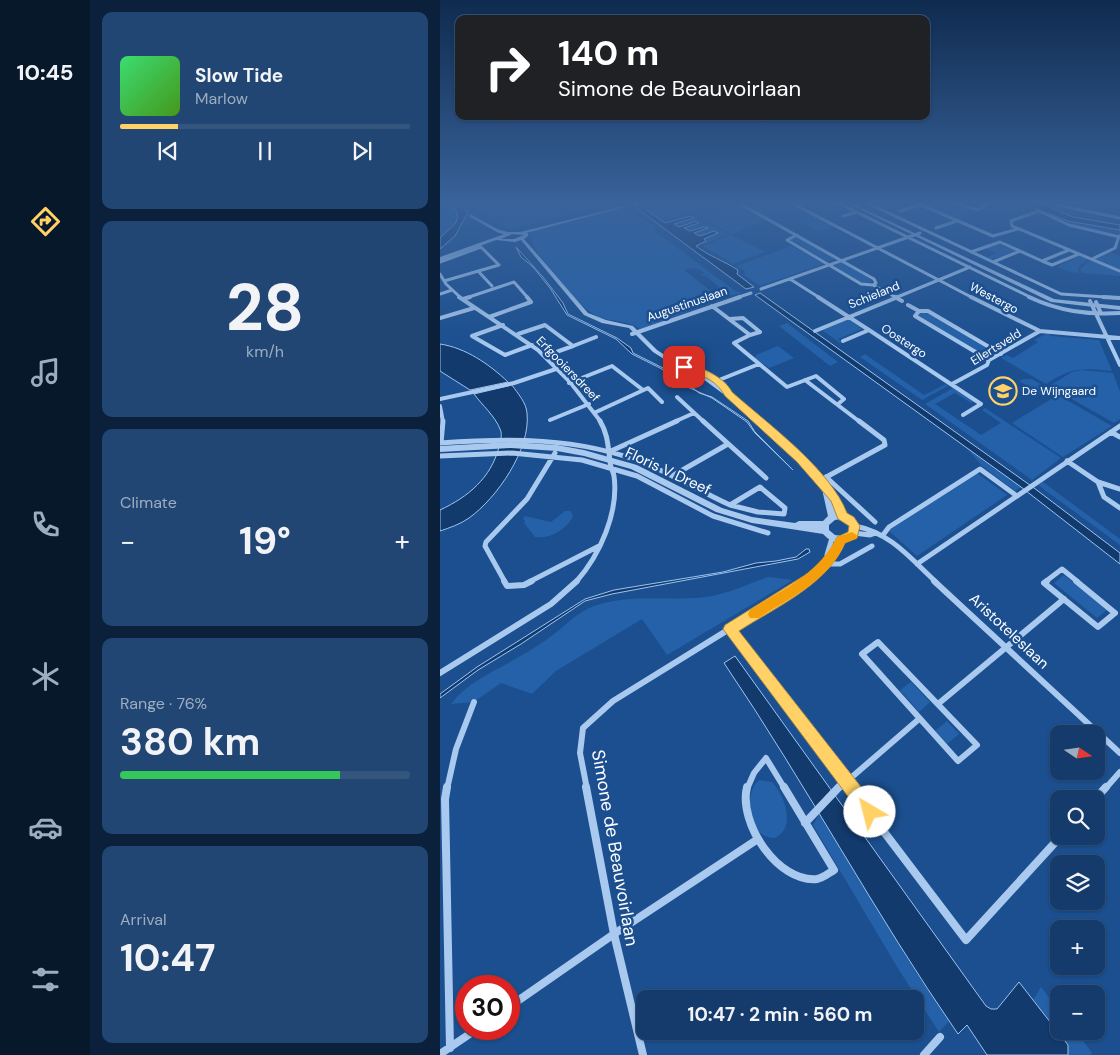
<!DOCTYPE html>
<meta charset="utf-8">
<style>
body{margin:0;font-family:"DM Sans",sans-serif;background:#214673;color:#f1f3f6;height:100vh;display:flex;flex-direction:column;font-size:19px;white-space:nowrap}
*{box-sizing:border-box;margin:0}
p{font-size:16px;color:#9dadc1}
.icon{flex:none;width:28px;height:28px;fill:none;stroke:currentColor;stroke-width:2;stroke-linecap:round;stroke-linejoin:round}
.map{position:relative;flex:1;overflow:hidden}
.panel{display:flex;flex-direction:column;gap:12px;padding:12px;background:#0b203b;width:350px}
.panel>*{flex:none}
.top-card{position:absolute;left:15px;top:15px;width:475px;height:105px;border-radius:10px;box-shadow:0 1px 4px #0004,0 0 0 1px #33557e;background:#202124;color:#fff;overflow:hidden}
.needle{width:32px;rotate:103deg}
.controls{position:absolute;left:610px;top:725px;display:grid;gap:10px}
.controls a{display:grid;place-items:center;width:55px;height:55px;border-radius:10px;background:#143b6b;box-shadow:0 1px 4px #0004,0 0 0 1px #33557e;font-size:25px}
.speed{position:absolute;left:15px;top:975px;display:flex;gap:10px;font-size:25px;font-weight:700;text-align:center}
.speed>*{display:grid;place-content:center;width:65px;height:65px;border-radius:50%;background:#143b6b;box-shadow:0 1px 4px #0004,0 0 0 1px #33557e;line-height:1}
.speed .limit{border:8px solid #d22;background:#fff;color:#111}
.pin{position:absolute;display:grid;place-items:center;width:42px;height:42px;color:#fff;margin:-21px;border-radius:10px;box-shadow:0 2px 8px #0006}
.me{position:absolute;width:55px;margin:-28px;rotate:323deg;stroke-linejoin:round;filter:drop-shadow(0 0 4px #0008)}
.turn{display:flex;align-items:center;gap:18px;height:105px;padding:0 20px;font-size:22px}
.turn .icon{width:65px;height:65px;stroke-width:2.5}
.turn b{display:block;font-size:35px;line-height:42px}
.big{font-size:38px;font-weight:700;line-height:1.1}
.panel .widget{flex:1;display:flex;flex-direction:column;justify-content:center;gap:8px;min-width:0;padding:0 18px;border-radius:10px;background:#214673}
.panel .dial{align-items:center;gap:0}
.dial b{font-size:65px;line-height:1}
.song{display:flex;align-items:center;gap:15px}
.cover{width:60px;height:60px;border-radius:8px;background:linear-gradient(135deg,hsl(140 70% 55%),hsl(100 70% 35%))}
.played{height:5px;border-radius:2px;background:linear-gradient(90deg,#ffd166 20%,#33557e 20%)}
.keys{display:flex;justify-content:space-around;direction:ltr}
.heat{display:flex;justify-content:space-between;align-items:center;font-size:28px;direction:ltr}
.charge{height:8px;border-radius:4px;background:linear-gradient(90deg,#34c759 76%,#33557e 0)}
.trip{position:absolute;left:196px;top:990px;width:288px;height:50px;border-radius:10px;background:#143b6b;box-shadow:0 1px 4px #0004,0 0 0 1px #33557e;font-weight:700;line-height:50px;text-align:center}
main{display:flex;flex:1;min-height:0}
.menu{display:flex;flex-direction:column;width:90px;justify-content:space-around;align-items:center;background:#08182b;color:#9dadc1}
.menu .icon{width:35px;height:35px}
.menu .selected{color:#ffd166}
.menu b{font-size:22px;color:#f1f3f6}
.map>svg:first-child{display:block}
.green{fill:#2461a8}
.water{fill:#123a6d;stroke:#9cc4f0}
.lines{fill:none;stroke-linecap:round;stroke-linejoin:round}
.minor-far4{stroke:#a9c9ee;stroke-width:3}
.minor-far3{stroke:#a9c9ee;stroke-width:4}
.minor-far2{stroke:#a9c9ee;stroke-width:5}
.minor-far1{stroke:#a9c9ee;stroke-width:6}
.minor{stroke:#a9c9ee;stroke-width:8}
.tertiary{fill:#a9c9ee;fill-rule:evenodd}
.route{fill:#ffd166;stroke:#a68842}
.slow{fill:#f59e0b}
.labels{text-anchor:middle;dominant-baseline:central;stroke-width:5;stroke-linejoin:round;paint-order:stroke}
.far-street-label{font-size:12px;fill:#fff;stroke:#1b4f8f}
.far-poi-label{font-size:12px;fill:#fff;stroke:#1b4f8f;text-anchor:start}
.street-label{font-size:15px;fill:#fff;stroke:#1b4f8f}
.near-street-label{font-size:18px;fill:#fff;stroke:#1b4f8f}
</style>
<main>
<nav class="menu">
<b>10:45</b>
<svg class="icon selected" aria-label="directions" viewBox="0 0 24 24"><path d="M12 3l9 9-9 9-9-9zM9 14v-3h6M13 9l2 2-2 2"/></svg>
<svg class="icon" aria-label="music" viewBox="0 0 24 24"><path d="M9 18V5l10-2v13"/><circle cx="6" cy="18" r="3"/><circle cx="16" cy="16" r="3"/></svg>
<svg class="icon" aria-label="phone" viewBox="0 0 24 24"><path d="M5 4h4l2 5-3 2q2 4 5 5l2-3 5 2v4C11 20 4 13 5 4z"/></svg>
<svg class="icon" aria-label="climate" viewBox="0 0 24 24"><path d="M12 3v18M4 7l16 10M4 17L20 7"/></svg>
<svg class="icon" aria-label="car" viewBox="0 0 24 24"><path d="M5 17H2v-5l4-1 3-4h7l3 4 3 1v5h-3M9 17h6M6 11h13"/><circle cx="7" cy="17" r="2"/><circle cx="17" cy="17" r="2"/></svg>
<svg class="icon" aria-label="filters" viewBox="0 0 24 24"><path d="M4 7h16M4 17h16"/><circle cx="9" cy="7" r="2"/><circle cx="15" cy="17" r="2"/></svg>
</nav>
<section class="panel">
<div class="widget">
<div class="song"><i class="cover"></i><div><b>Slow Tide</b><p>Marlow</p></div></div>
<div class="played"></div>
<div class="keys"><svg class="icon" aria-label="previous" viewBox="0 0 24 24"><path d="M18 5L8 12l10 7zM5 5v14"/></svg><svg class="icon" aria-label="pause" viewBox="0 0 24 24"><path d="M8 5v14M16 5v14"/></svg><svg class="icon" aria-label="next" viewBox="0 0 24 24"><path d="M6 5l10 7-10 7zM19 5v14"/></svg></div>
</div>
<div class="widget dial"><b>28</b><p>km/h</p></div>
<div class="widget"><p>Climate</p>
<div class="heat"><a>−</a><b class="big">19°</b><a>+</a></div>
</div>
<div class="widget"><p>Range · 76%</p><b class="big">380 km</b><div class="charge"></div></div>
<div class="widget"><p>Arrival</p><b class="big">10:47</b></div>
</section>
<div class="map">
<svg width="680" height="1055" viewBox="0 0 680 1055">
<rect width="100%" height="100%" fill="#1b4f8f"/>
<!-- green -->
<path class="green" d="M 37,202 L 179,202 L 69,230 L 27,204 Z
M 208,202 L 294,202 L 222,221 L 199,205 Z
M 477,202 L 506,202 L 536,211 L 520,220 Z
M 296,203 L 326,220 L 291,234 L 254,214 Z
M 187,207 L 217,229 L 213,230 L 294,290 L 302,293 L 289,296 L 266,276 L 260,275 L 265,273 C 259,268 251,267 244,270 L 281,299 L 200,329 C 187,320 172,322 159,317 C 140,310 95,258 91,239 L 93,234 L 85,240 L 89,233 L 99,228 Z
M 15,208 L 18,215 L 15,223 L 0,238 L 0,213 Z
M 602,209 L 628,221 L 680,230 L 680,234 L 634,226 L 600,211 Z
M 374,214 L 397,226 L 378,232 L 355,220 Z
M 252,215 L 289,234 L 264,244 L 262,243 L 266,241 L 263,239 L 277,233 L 274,231 L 260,236 L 254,233 L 267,229 L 264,227 L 250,231 L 243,228 L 258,223 L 256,221 L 239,227 L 223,223 Z
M 290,235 L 326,252 L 293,264 L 263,246 Z
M 356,237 L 359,238 L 395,259 L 387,261 L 350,239 Z
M 557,244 L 576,251 L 551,260 L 546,258 L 556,253 L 544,248 Z
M 352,246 L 383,264 L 320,286 L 304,275 L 305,271 L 296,266 Z
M 670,252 L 680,256 L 680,269 L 655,259 Z
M 640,256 L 648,260 L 641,264 L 638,269 L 639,273 L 631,272 L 617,267 Z
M 651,260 L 680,273 L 680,276 L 642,273 L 640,269 Z
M 402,262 L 430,279 L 432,282 L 422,283 L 393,266 Z
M 482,312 L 488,313 L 555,353 L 547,357 L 479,316 L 478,314 Z
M 408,319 L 422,329 L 398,339 L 402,342 L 400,343 L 382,330 Z
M 347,323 L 398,362 L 390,366 L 339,326 Z
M 608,333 L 611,336 L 659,340 L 672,371 C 639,368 634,367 606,384 L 561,358 L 567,355 L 573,358 L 598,342 L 594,340 Z
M 338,346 L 354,358 L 329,368 L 315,358 L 316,355 Z
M 425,354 L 484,395 L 506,384 L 508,386 L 482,400 L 420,357 Z
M 641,370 L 673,373 L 680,392 L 680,419 L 674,423 L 609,386 L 632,372 Z
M 583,379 L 592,379 L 615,393 L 605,397 L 579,381 Z
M 513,388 L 534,401 L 531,403 L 515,393 L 495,404 L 541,435 L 561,423 L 542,410 L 545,408 L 621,458 L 592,480 L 485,404 Z
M 618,395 L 672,426 L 623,457 L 572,423 Z
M 526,447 L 581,487 L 575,491 L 542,466 Z
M 537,473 L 567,495 L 477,556 L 448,530 Z
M 603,482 L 680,539 L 680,545 L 598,485 Z
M 125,511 L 131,511 L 133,517 C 125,530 111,539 95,537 L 84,523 L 85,521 L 83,519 L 85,516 L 111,522 Z
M 624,575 L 667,610 L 657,618 L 614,583 Z
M 328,577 L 353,580 L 227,655 L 202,619 L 116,671 L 92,694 L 61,683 L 34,702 L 11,704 C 28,681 58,670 82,655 C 93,649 104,642 114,634 C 127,624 138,612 154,606 C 189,594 220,600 256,598 C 281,597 305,585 328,577 Z
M 471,682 L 490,702 L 479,712 L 460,690 Z
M 507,721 L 519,734 L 507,744 L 495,731 Z
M 319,780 L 332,782 C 344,794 357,828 335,838 C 309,840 302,794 319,780 Z
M 380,813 L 477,974 L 509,1021 L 499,1032 L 457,967 L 373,825 Z
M 601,987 L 619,1010 L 619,1031 L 636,1031 L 652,1053 L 650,1055 L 628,1055 L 628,1045 L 593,1000 Z"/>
<!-- water -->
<path class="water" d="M 7,202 L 16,202 L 28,212 L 15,236 L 0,249 L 0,238 L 15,224 L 18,217 L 16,210 Z
M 578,202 L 604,204 L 613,202 L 607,206 L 633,217 L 680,225 L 680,230 L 628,221 Z
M 199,205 L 225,223 L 251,216 L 254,218 L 234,224 L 239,227 L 256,221 L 259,223 L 244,228 L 250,231 L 264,227 L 268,228 L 254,233 L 260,236 L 274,231 L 278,233 L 264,239 L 266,241 L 256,246 C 269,256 284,261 298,270 L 297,274 L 314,287 L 306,289 L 195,207 Z
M 76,247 L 103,277 L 123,303 L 128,314 L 177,338 L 191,348 L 193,353 L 223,368 L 240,383 L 253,388 L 259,393 L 272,397 L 308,421 L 315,432 L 353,470 L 315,433 L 307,422 L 272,398 L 239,383 L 222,369 L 192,354 L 176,339 L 127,315 L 110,288 L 93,267 L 81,257 Z
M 320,293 L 594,488 L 680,553 L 680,564 L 581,487 L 315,295 Z
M 0,344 C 26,348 49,364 68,382 L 30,390 L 0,371 Z
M 72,385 C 78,394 86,402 87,413 C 91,449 57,498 29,518 C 21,524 9,528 0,531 L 0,510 C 28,497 51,478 59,447 C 60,441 63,435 60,429 C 55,416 42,405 34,394 Z
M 366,549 L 369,549 L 370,552 L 358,559 L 172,594 L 145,601 L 81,644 L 38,670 L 0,698 L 0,694 L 37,667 L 145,599 L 174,590 L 283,572 L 316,563 L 336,561 L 356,557 Z
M 295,656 L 546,1006 L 551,1009 L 557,1009 L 579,982 L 628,1045 L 628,1055 L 547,1055 L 527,1025 L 518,1034 C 435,914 366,784 284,663 Z"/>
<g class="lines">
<!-- minor-far4 -->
<path class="minor-far4" d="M 297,202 L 434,279 L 436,283 L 433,285
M 350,202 L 533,298
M 396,202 L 592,298
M 425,202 L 553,262 L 580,251
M 474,202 L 553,236 L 578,229
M 512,202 L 538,210 L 551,202
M 617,205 L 680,218
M 460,211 L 480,205
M 31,216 L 58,231 L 69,234
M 403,216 L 417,212
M 496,228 L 517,221
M 357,235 L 347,240 L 421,284 L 433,285 L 442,290
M 680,237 L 629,225 L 599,211 L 571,221 L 572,226 L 680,271
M 629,250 L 602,261 L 612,265 L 639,254
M 531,252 L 560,242 L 602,261
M 652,259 L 675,248 L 679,236
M 0,262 L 41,247 L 59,265 L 4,281
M 553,262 L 621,294 L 680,298
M 38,271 L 52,286
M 0,274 L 6,284 L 21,298
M 350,279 L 380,298
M 321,289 L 480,233
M 448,293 L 457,298
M 0,294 L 12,290
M 26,298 L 74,282 L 88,298
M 296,298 L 311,293
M 455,298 L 530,267"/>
<!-- minor-far3 -->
<path class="minor-far3" d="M 19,297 L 98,350 L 130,382 L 161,422
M 378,297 L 429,330
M 455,297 L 462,301
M 531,297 L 600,331
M 589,297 C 619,311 647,315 680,313
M 663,297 L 680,298
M 23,299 L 30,297
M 650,301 L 680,365
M 656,302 L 660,311 L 658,314
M 468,305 L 479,311 L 488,311 L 561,354
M 272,306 L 310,335 L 294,343 L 347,387 L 376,376 L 404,399 L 398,404
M 479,311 L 475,316 L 549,360
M 49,317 L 91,302 L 87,297
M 0,318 L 34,308
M 290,319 L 303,318 L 320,332 L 310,335
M 63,325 L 32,336 L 65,355 L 92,345
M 375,331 L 458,297
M 78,334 L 105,325 L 133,346 L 105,356
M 192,334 L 300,297
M 403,341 L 429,330 L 541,404 L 523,415
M 133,346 L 156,337
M 365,380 L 420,422
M 274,382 L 319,364
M 129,383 L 172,366 L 203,390
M 512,384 L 547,365 L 549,360 L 600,331 L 680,338
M 237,397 L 264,422
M 0,399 L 74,383 L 116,369
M 0,406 L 3,422
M 156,412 L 208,388 L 222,402
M 110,420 L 149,404
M 234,422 L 254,413"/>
<!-- minor-far2 -->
<path class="minor-far2" d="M 263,421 L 326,478
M 671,432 L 680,437
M 0,443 C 69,438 138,437 204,463 C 234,475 261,492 290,505
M 1,443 L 3,421
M 171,451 L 237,421
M 0,456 L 72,453 L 142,460 L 197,476 L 273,516 L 328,533
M 627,461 L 658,482 L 680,489
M 232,476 L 288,444
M 386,477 L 435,522
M 379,481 L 445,445 L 444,440 L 419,421
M 658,482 L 664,497 L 680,508
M 320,487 L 345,508 L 344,514 L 318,512 L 290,505 Z
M 415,526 C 451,533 470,558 496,582
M 414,533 L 430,535 L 436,533
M 443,535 L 449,527 L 540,469 L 577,496
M 388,562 L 387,555 L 392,538
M 385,564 L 400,564 L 432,546
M 477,564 L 680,426
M 65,582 L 45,546 L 46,542 L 87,499 L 115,453
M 89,582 L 159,546
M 136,582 C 160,555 179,512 174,476 C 173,471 170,467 170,461 C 168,447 168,434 160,421
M 365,582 C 382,572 393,558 401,540
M 605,582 L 622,569 L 638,582"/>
<!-- minor-far1 -->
<path class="minor-far1" d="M 64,581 L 67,586 L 84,585 L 92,581
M 494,581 L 680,753
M 607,581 L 604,583 L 658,627 L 675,613 L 636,581
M 290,629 L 411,789
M 438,642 L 537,745 L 518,761 L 422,654 Z
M 0,673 L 111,604 L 137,581
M 498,704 L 624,599
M 7,789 L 16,749 L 34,702
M 147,789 L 140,753 L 143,728 L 173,701 L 367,581
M 307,789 L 314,773 L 326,758 L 345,789
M 398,789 L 479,719
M 665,789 L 680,772"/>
<!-- minor -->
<path class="minor" d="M 7,787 L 5,799 L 10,1048
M 146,787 L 174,934 L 203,1055
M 307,787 C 298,823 338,883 377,879 C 383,878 389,873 394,870 L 344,787
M 410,787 L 526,940 L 621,836
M 655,799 L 666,787
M 365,823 L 399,787
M 69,1007 L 174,934 L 318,839
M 0,1054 L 37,1029
M 484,1055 L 500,1037"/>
<!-- tertiary -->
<path class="tertiary" d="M 200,202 L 205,202 L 86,233 L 88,233 L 88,236 L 84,239 L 148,313 L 166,320 L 193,326 L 217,350 L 234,361 L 276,376 L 286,383 L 291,393 L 364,457 L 399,497 L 406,514 C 417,520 417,520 418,533 C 408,547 394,546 383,534 L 312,523 L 276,512 L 191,469 L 144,456 L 117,451 L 71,448 L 0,452 L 0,446 L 71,442 L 117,445 L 144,450 L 197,465 L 282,508 L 312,517 L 355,523 L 359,521 L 383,521 L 388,516 L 382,489 L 358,461 L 286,396 L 259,376 L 259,374 L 230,363 L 213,352 L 189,328 L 162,323 L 144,315 L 81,240 L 75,242 L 56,240 L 0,261 L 0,257 L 70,232 L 80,232 ZM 72,234 L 84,235 L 74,239 L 61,239 ZM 401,519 L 409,524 L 409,532 L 403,536 L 395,535 L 389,530 L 389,525 L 395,520 Z
M 405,202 L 409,202 L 614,299 L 680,306 L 680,310 L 611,302 Z"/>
</g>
<!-- sky -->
<linearGradient id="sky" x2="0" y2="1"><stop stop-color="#0f2b4f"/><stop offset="0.58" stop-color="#39639b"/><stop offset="1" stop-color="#39639b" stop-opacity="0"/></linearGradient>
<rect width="680" height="349" fill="url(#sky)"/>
<!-- route -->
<path class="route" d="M 241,365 C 258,363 285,378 292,392 C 328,424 390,469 407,513 L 414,517 L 420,526 L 417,538 L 405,543 C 387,585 336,607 299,631 L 436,806 L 438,812 L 436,818 L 430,820 L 424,818 L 283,629 L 285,625 L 370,572 L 389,553 L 397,537 L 408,532 L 409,526 L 398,519 L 391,501 L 357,462 L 285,396 C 275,378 260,375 241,369 Z"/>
<!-- slow -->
<path class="slow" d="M 412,532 L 418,536 L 416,539 L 405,543 C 390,580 351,597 319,618 L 310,618 L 308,614 L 310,610 C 345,588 377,575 397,537 Z"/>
<!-- icons -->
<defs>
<g id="school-ring" transform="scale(1.4375)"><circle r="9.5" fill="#1b4f8f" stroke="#ffd166" stroke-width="1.5"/><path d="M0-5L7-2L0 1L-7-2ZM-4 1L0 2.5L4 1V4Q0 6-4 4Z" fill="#ffd166"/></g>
</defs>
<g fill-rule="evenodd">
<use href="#school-ring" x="563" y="391"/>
</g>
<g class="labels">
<!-- far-street labels -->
<g class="far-street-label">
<text transform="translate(434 295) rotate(-22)">Schieland</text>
<text transform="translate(554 298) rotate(28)">Westergo</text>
<text transform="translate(247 304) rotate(-19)">Augustinuslaan</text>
<text transform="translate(464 341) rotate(33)">Oostergo</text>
<text transform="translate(556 347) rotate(-32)">Ellertsveld</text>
<text transform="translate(128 369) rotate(46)">Erfgooiersdreef</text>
</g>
<!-- far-poi labels -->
<g class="far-poi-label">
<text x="582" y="391">De Wijngaard</text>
</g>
<!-- street labels -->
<g class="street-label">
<text transform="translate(228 471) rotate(25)">Floris V Dreef</text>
<text transform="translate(569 631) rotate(43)">Aristoteleslaan</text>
</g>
<!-- near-street labels -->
<g class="near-street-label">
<text transform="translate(175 848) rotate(80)">Simone de Beauvoirlaan</text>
</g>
</g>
</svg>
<div class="controls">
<a><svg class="needle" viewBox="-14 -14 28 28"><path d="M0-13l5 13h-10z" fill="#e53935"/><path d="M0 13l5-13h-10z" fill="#9dadc1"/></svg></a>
<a><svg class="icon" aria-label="search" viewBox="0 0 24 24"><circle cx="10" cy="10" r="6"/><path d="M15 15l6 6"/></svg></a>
<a><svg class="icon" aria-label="layers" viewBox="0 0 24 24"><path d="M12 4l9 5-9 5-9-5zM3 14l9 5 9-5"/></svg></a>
<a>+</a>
<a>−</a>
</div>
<div class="speed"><div class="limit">30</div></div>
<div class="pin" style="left:244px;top:367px;background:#d93025"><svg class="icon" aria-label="arrive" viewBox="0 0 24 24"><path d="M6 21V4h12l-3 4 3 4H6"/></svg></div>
<svg class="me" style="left:430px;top:812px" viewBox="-20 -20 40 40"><circle r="19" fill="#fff"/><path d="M0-13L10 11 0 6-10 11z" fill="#ffd166"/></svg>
<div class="trip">10:47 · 2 min · 560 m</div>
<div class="top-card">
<div class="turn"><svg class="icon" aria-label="right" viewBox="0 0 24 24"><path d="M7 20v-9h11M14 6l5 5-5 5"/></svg><div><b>140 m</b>Simone de Beauvoirlaan</div></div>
</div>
</div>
</main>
